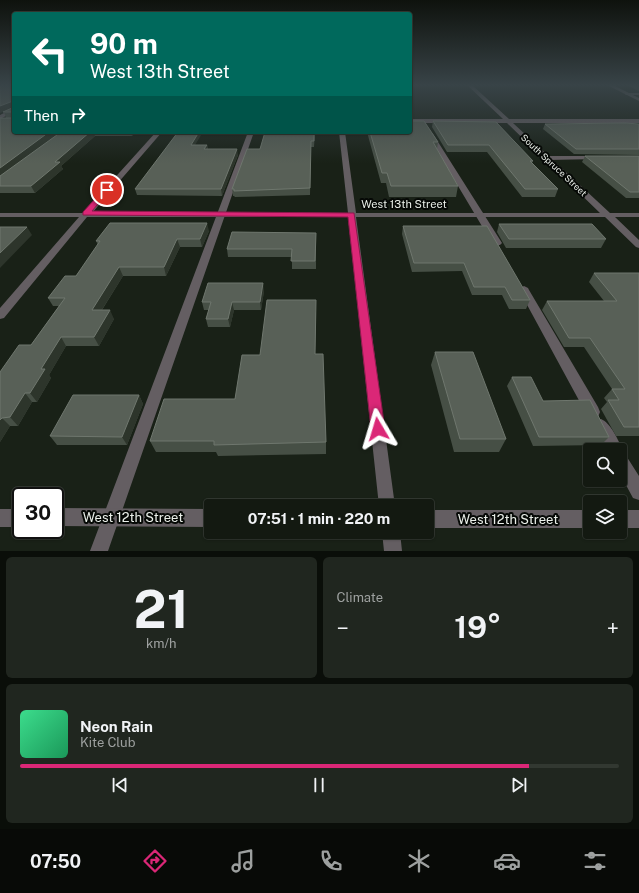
<!DOCTYPE html>
<meta charset="utf-8">
<style>
body{margin:0;font-family:"Public Sans",sans-serif;background:#20261f;color:#f1f3f6;height:100vh;display:flex;flex-direction:column;font-size:15px;white-space:nowrap}
*{box-sizing:border-box;margin:0}
p{font-size:13px;color:#9da09f}
.icon{flex:none;width:22px;height:22px;fill:none;stroke:currentColor;stroke-width:2;stroke-linecap:round;stroke-linejoin:round}
.map{position:relative;height:551px;overflow:hidden}
.details{display:flex;flex-direction:column;gap:6px;padding:6px;background:#0a0e09;flex:1}
.details>*{flex:none}
.top-card{position:absolute;left:12px;top:12px;width:400px;height:122px;border-radius:4px;box-shadow:0 1px 3px #0004,0 0 0 1px #323831;background:#00695c;color:#fff;overflow:hidden}
.controls{position:absolute;left:583px;top:443px;display:grid;gap:8px}
.controls a{display:grid;place-items:center;width:44px;height:44px;border-radius:4px;background:#131911;box-shadow:0 1px 3px #0004,0 0 0 1px #323831;font-size:20px}
.speed{position:absolute;left:12px;top:487px;display:flex;gap:8px;font-size:20px;font-weight:700;text-align:center}
.speed>*{display:grid;place-content:center;width:52px;height:52px;border-radius:50%;background:#131911;box-shadow:0 1px 3px #0004,0 0 0 1px #323831;line-height:1}
.speed .limit{border:2px solid #111;border-radius:6px;background:#fff;color:#111}
.pin{position:absolute;display:grid;place-items:center;width:34px;height:34px;color:#fff;margin:-17px;border:2px solid #fff;border-radius:50%;box-shadow:0 1px 4px #0007}
.me{position:absolute;width:44px;margin:-22px;rotate:353deg;stroke-linejoin:round;filter:drop-shadow(0 0 3px #0008)}
.turn{display:flex;align-items:center;gap:14px;height:84px;padding:0 12px;font-size:18px}
.turn .icon{width:52px;height:52px;stroke-width:2.5}
.turn b{display:block;font-size:28px;line-height:34px}
.then{display:flex;align-items:center;height:38px;padding:0 12px;background:#0003;gap:8px;font-size:15px}
.big{font-size:30px;font-weight:700;line-height:1.1}
.details .widget{flex:1;display:flex;flex-direction:column;justify-content:center;gap:6px;min-width:0;padding:0 14px;border-radius:6px;background:#20261f}
.details .dial{align-items:center;gap:0}
.dial b{font-size:52px;line-height:1}
.song{display:flex;align-items:center;gap:12px}
.cover{width:48px;height:48px;border-radius:6px;background:linear-gradient(135deg,hsl(150 70% 55%),hsl(150 70% 35%))}
.played{height:4px;border-radius:2px;background:linear-gradient(90deg,#db2777 85%,#323831 85%)}
.keys{display:flex;justify-content:space-around;direction:ltr}
.heat{display:flex;justify-content:space-between;align-items:center;font-size:22px;direction:ltr}
.details .tiles{flex:1;display:grid;gap:6px;grid-template-columns:1fr 1fr}
.widget:last-child{grid-column:span 2}
.trip{position:absolute;left:204px;top:499px;width:230px;height:40px;border-radius:4px;background:#131911;box-shadow:0 1px 3px #0004,0 0 0 1px #323831;font-weight:700;line-height:40px;text-align:center}
.menu{display:flex;height:64px;justify-content:space-around;align-items:center;background:#080a07;color:#9da09f}
.menu .icon{width:28px;height:28px}
.menu .on{color:#db2777}
.menu b{font-size:18px;color:#f1f3f6}
.map>svg:first-child{display:block}
.lines{fill:none;stroke-linecap:round;stroke-linejoin:round}
.service{fill:#645e62;fill-rule:evenodd}
.minor{fill:#645e62;fill-rule:evenodd}
.wall{fill:#464f45}
.shaded-wall{fill:#2d352b}
.building{fill:#586057;stroke:#6f776e}
.route{fill:#db2777;stroke:#8e194d}
.labels{text-anchor:middle;dominant-baseline:central;stroke-width:4;stroke-linejoin:round;paint-order:stroke}
.far-street-label{font-size:9px;fill:#ebf0ea;stroke:#060906}
.street-label{font-size:11px;fill:#ebf0ea;stroke:#060906}
.near-street-label{font-size:13px;fill:#ebf0ea;stroke:#060906}
</style>
<div class="map">
<svg width="639" height="551" viewBox="0 0 639 551">
<rect width="100%" height="100%" fill="#192117"/>
<g class="lines">
<!-- service -->
<path class="service" d="M 627,93 L 639,93 L 639,95 L 625,95 Z
M 248,132 L 254,132 L 108,551 L 90,551 Z
M 428,133 L 433,134 L 502,243 L 500,245 L 494,245 L 492,243 L 427,134 Z
M 596,156 L 598,157 L 598,159 L 548,160 L 545,158 L 548,156 Z
M 524,286 L 528,288 L 529,290 L 598,407 L 600,412 L 598,417 L 593,418 L 588,417 L 519,290 L 520,288 Z
M 601,419 C 611,423 618,440 623,450 L 622,452 L 625,454 L 639,476 L 639,500 L 633,498 L 620,474 L 620,450 L 607,450 L 594,426 L 596,421 Z"/>
<!-- minor -->
<path class="minor" d="M 467,85 L 472,85 L 509,119 L 639,119 L 639,123 L 513,123 L 610,213 L 639,213 L 639,217 L 615,217 L 639,240 L 639,248 L 636,247 L 605,217 L 356,217 L 395,506 L 379,506 L 348,217 L 87,217 L 4,318 L 0,319 L 0,308 L 79,217 L 0,217 L 0,213 L 83,213 L 156,132 L 162,132 L 92,213 L 348,213 L 339,132 L 345,132 L 356,213 L 600,213 L 507,123 L 410,123 L 410,119 L 503,119 Z
M 607,85 L 613,85 L 639,98 L 639,101 Z
M 14,108 L 14,112 L 0,119 L 0,115 Z
M 55,508 L 211,509 L 211,527 L 55,526 Z
M 0,509 L 21,509 L 21,527 L 0,527 Z
M 427,510 L 590,510 L 590,528 L 427,528 Z
M 620,510 L 639,510 L 639,528 L 620,528 Z
M 382,532 L 400,532 L 402,551 L 384,551 Z"/>
</g>
<!-- wall -->
<path class="wall" d="M 14,85 L 14,132 L 61,132 L 47,142 L 61,132 L 136,132 L 132,136 L 95,136 L 61,166 L 63,169 L 35,193 L 0,193 L 0,118 L 12,118 L 6,118 L 4,112 Z
M 627,85 L 639,85 L 639,91 Z
M 433,121 L 533,161 L 532,163 L 558,189 L 555,197 L 522,197 L 487,152 L 447,152 L 432,127 Z
M 545,124 L 639,124 L 639,155 L 574,154 L 543,129 Z
M 315,132 L 314,147 L 311,147 L 310,195 L 235,197 L 234,196 L 233,196 L 232,189 L 260,149 Z
M 367,132 L 410,132 L 438,142 L 437,149 L 458,186 L 456,197 L 389,197 L 386,183 L 381,183 Z
M 196,145 L 207,145 L 208,149 L 238,155 L 222,196 L 137,195 L 135,189 Z
M 585,156 L 639,156 L 639,198 L 626,198 L 582,162 Z
M 499,224 L 606,239 L 601,248 L 506,248 L 497,232 Z
M 403,226 L 530,300 L 526,309 L 509,309 L 502,295 L 472,295 L 462,271 L 412,272 L 402,234 Z
M 209,231 L 202,247 L 180,247 L 166,276 L 123,276 L 102,310 L 114,319 L 99,346 L 66,346 L 49,375 L 51,378 L 37,402 L 32,402 L 18,426 L 10,426 L 0,442 L 0,372 L 31,345 L 59,306 L 53,306 L 48,298 L 76,276 L 98,245 L 96,241 Z
M 316,233 L 316,269 L 292,269 L 292,257 L 228,257 L 227,249 Z
M 594,273 L 639,273 L 639,436 L 616,436 L 601,409 L 607,402 L 604,398 L 612,389 L 584,347 L 564,347 L 542,310 L 547,301 L 604,301 L 589,282 Z
M 264,291 L 261,310 L 234,310 L 230,327 L 208,327 L 206,319 L 209,310 L 204,310 L 202,302 Z
M 316,312 L 315,354 L 326,442 L 326,454 L 218,456 L 216,452 L 156,452 L 150,441 L 235,399 L 260,355 Z
M 435,352 L 506,439 L 499,452 L 454,452 L 431,365 Z
M 512,377 L 543,401 L 609,437 L 601,445 L 533,446 L 507,386 Z
M 139,395 L 143,404 L 127,445 L 57,445 L 50,436 Z"/>
<!-- shaded-wall -->
<path class="shaded-wall" d="M 13,101 L 14,108 L 0,113 L 0,106 Z
M 49,132 L 61,132 L 0,178 L 0,168 Z
M 90,132 L 93,132 L 95,136 L 61,166 L 63,169 L 35,193 L 31,186 L 55,162 Z
M 131,132 L 136,132 L 132,136 Z
M 199,132 L 203,132 L 192,150 L 191,145 Z
M 207,145 L 208,150 L 204,149 Z
M 237,149 L 238,155 L 222,196 L 221,189 Z
M 207,223 L 209,231 L 202,247 L 200,239 Z
M 27,227 L 32,235 L 0,268 L 0,253 Z
M 177,239 L 180,247 L 166,276 L 164,267 Z
M 119,267 L 123,276 L 96,319 L 92,310 Z
M 263,283 L 264,291 L 261,310 L 260,302 Z
M 232,302 L 234,310 L 230,327 L 228,319 Z
M 110,310 L 114,319 L 99,346 L 94,337 Z
M 61,337 L 66,346 L 49,375 L 51,378 L 37,402 L 30,393 L 41,369 Z
M 25,393 L 32,402 L 18,426 L 10,417 Z
M 139,395 L 143,404 L 127,445 L 122,437 Z
M 2,418 L 10,426 L 0,442 L 0,420 Z"/>
<!-- building -->
<path class="building" d="M 0,85 L 14,85 L 14,132 L 49,132 L 0,168 L 0,118 L 12,118 L 12,112 L 3,112 L 12,108 L 13,101 L 0,106 Z
M 410,121 L 424,121 L 438,142 L 433,142 L 458,186 L 391,186 L 387,173 L 382,173 L 370,132 L 410,132 Z
M 433,121 L 496,122 L 533,161 L 530,161 L 558,189 L 525,189 L 489,145 L 448,145 Z
M 625,123 L 639,124 L 639,149 L 576,149 L 545,124 Z
M 61,132 L 90,132 L 55,162 L 60,162 L 31,186 L 0,186 L 0,176 Z
M 178,132 L 199,132 L 191,145 L 207,145 L 204,149 L 237,149 L 221,189 L 135,189 Z
M 265,132 L 314,132 L 314,141 L 311,141 L 310,188 L 234,191 L 234,189 L 232,189 L 247,149 L 260,149 Z
M 585,156 L 639,156 L 639,192 L 630,192 Z
M 110,223 L 207,223 L 200,239 L 177,239 L 164,267 L 119,267 L 92,310 L 110,310 L 94,337 L 61,337 L 41,369 L 45,369 L 30,393 L 25,393 L 10,417 L 2,418 L 0,420 L 0,372 L 19,345 L 31,345 L 65,298 L 48,298 L 65,276 L 76,276 L 100,241 L 96,241 Z
M 499,224 L 592,224 L 606,239 L 509,239 Z
M 403,226 L 487,226 L 530,300 L 512,300 L 505,287 L 474,287 L 464,263 L 414,263 Z
M 0,227 L 27,227 L 0,253 Z
M 232,232 L 316,233 L 315,261 L 291,261 L 292,249 L 227,249 Z
M 594,273 L 639,273 L 639,427 L 624,427 L 608,400 L 619,400 L 612,389 L 625,389 L 590,338 L 569,338 L 547,301 L 617,301 Z
M 208,283 L 263,283 L 260,302 L 232,302 L 228,319 L 206,319 L 211,302 L 202,302 Z
M 267,300 L 316,300 L 315,354 L 323,354 L 326,442 L 214,445 L 214,441 L 150,441 L 164,399 L 235,399 L 242,355 L 260,355 Z
M 435,352 L 473,352 L 506,439 L 460,439 Z
M 512,377 L 531,377 L 543,401 L 590,400 L 609,437 L 539,437 Z
M 73,395 L 139,395 L 122,437 L 50,436 Z"/>
<!-- sky -->
<linearGradient id="sky" x2="0" y2="1"><stop stop-color="#0e120d"/><stop offset="0.52" stop-color="#384347"/><stop offset="1" stop-color="#384347" stop-opacity="0"/></linearGradient>
<rect width="639" height="163" fill="url(#sky)"/>
<!-- route -->
<path class="route" d="M 104,189 L 110,190 L 92,211 L 354,213 L 385,429 L 383,434 L 378,435 L 373,434 L 371,429 L 348,217 L 83,215 L 83,212 Z"/>
<g class="labels">
<!-- far-street labels -->
<g class="far-street-label">
<text transform="translate(554 165) rotate(43)">South Spruce Street</text>
</g>
<!-- street labels -->
<g class="street-label">
<text x="404" y="204">West 13th Street</text>
</g>
<!-- near-street labels -->
<g class="near-street-label">
<text x="133" y="517">West 12th Street</text>
<text x="508" y="519">West 12th Street</text>
</g>
</g>
</svg>
<div class="controls">
<a><svg class="icon" aria-label="search" viewBox="0 0 24 24"><circle cx="10" cy="10" r="6"/><path d="M15 15l6 6"/></svg></a>
<a><svg class="icon" aria-label="layers" viewBox="0 0 24 24"><path d="M12 4l9 5-9 5-9-5zM3 14l9 5 9-5"/></svg></a>
</div>
<div class="speed"><div class="limit">30</div></div>
<div class="pin" style="left:107px;top:190px;background:#d93025"><svg class="icon" aria-label="arrive" viewBox="0 0 24 24"><path d="M6 21V4h12l-3 4 3 4H6"/></svg></div>
<svg class="me" style="left:378px;top:429px" viewBox="-20 -20 40 40"><path d="M0-17L14 15 0 8-14 15z" fill="#db2777" stroke="#fff" stroke-width="4"/></svg>
<div class="trip">07:51 · 1 min · 220 m</div>
<div class="top-card">
<div class="turn"><svg class="icon" aria-label="left" viewBox="0 0 24 24"><path d="M17 20v-9H6M10 6l-5 5 5 5"/></svg><div><b>90 m</b>West 13th Street</div></div>
<div class="then">Then<svg class="icon" aria-label="right" viewBox="0 0 24 24"><path d="M7 20v-9h11M14 6l5 5-5 5"/></svg></div>
</div>
</div>
<section class="details">
<div class="tiles">
<div class="widget dial"><b>21</b><p>km/h</p></div>
<div class="widget"><p>Climate</p>
<div class="heat"><a>−</a><b class="big">19°</b><a>+</a></div>
</div>
<div class="widget">
<div class="song"><i class="cover"></i><div><b>Neon Rain</b><p>Kite Club</p></div></div>
<div class="played"></div>
<div class="keys"><svg class="icon" aria-label="previous" viewBox="0 0 24 24"><path d="M18 5L8 12l10 7zM5 5v14"/></svg><svg class="icon" aria-label="pause" viewBox="0 0 24 24"><path d="M8 5v14M16 5v14"/></svg><svg class="icon" aria-label="next" viewBox="0 0 24 24"><path d="M6 5l10 7-10 7zM19 5v14"/></svg></div>
</div>
</div>
</section>
<nav class="menu">
<b>07:50</b>
<svg class="icon on" aria-label="directions" viewBox="0 0 24 24"><path d="M12 3l9 9-9 9-9-9zM9 14v-3h6M13 9l2 2-2 2"/></svg>
<svg class="icon" aria-label="music" viewBox="0 0 24 24"><path d="M9 18V5l10-2v13"/><circle cx="6" cy="18" r="3"/><circle cx="16" cy="16" r="3"/></svg>
<svg class="icon" aria-label="phone" viewBox="0 0 24 24"><path d="M5 4h4l2 5-3 2q2 4 5 5l2-3 5 2v4C11 20 4 13 5 4z"/></svg>
<svg class="icon" aria-label="climate" viewBox="0 0 24 24"><path d="M12 3v18M4 7l16 10M4 17L20 7"/></svg>
<svg class="icon" aria-label="car" viewBox="0 0 24 24"><path d="M5 17H2v-5l4-1 3-4h7l3 4 3 1v5h-3M9 17h6M6 11h13"/><circle cx="7" cy="17" r="2"/><circle cx="17" cy="17" r="2"/></svg>
<svg class="icon" aria-label="filters" viewBox="0 0 24 24"><path d="M4 7h16M4 17h16"/><circle cx="9" cy="7" r="2"/><circle cx="15" cy="17" r="2"/></svg>
</nav>
